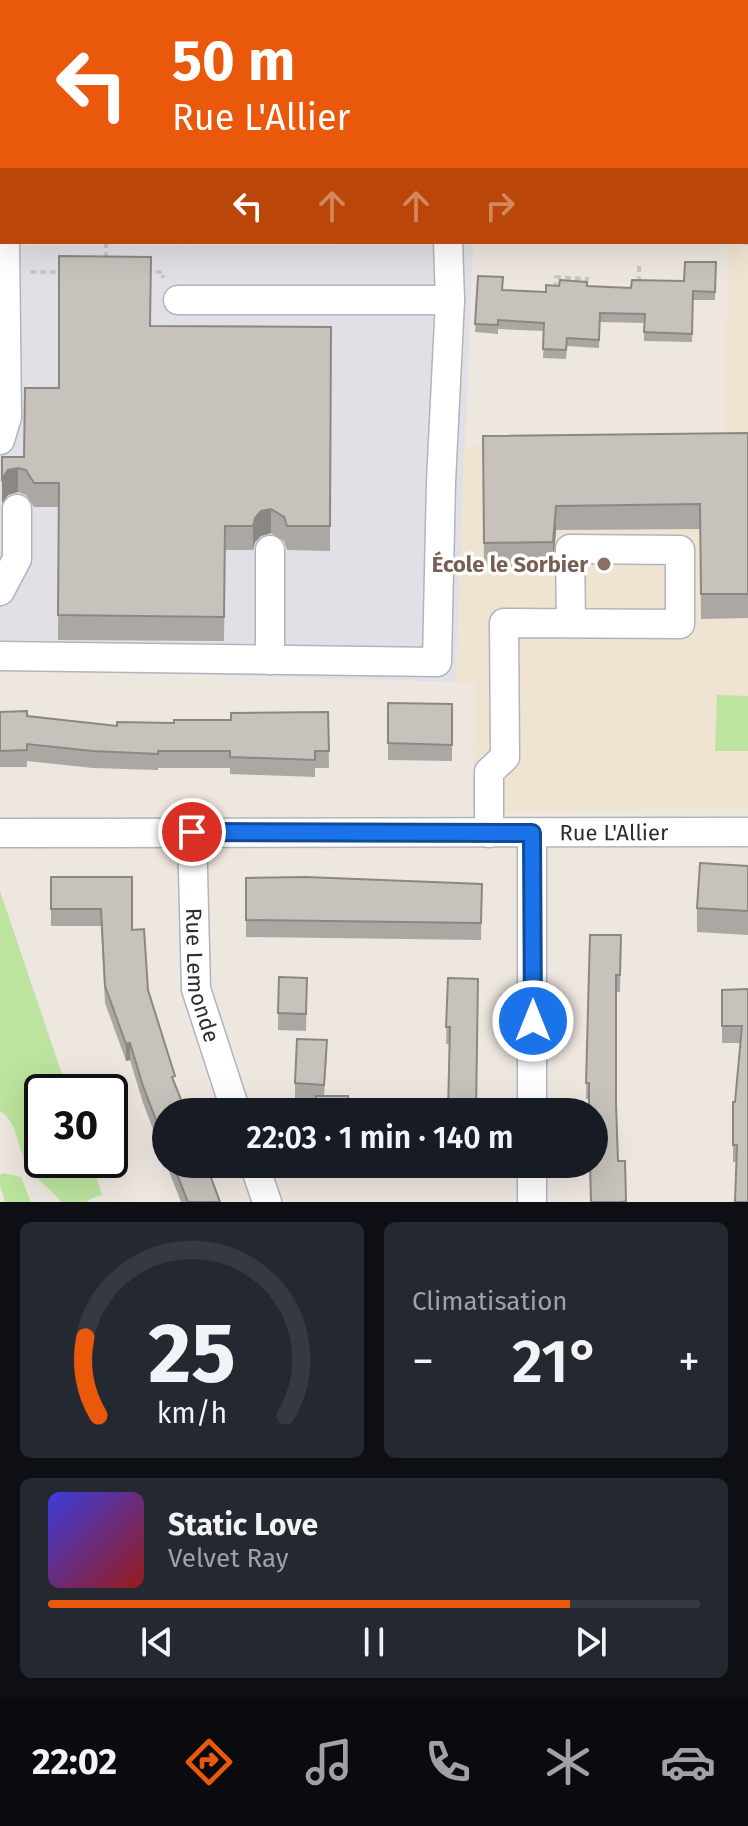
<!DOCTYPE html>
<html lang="fr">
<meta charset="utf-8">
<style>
body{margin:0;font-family:"Fira Sans",sans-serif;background:#242831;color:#f1f3f6;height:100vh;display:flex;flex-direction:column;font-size:30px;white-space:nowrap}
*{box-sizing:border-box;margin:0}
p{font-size:26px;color:#9ea1a6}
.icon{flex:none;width:44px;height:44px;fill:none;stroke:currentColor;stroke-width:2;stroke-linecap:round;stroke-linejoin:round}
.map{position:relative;height:1202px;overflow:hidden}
.sheet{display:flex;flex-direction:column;gap:20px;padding:20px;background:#0d0f14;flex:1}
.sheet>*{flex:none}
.top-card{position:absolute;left:0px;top:0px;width:748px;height:244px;box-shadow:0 8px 32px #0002;background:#ea580c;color:#fff;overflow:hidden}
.speed{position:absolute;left:24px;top:1074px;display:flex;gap:16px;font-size:40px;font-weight:700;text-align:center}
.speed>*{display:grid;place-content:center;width:104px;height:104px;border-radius:50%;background:#171b24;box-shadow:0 8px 32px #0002;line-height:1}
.speed .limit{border:4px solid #111;border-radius:12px;background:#fff;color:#111}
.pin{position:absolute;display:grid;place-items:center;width:68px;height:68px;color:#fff;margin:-34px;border:4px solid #fff;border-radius:50%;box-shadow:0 2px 8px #0007}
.me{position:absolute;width:88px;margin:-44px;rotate:0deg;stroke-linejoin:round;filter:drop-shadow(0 0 6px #0008)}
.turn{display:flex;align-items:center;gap:28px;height:168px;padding:0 40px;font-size:36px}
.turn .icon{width:104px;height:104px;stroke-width:2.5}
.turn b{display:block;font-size:56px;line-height:68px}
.lanes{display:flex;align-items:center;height:76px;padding:0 40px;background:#0003;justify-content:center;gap:40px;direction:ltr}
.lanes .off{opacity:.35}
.big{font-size:60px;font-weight:600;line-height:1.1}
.sheet .card{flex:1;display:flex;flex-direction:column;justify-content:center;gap:12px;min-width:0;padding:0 28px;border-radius:12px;background:#242831}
.sheet .dial{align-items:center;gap:0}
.dial svg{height:208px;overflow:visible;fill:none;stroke:#363941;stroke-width:7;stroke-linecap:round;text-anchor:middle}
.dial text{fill:#f1f3f6;stroke:none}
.song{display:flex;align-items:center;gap:24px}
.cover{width:96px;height:96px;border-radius:12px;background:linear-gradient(135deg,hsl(240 70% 55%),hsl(0 70% 35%))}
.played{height:8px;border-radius:4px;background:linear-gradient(90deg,#ea580c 80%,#363941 80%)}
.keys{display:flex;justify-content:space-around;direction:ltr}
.heat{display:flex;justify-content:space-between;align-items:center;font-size:44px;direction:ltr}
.sheet .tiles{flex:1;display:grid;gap:20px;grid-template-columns:1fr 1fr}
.card:last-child{grid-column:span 2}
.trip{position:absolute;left:152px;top:1098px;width:456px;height:80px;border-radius:40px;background:#171b24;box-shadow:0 8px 32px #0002;font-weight:600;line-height:80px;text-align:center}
.dock{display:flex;height:128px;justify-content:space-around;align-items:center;background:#090b0e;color:#9ea1a6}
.dock .icon{width:56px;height:56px}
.dock .on{color:#ea580c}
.dock b{font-size:36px;color:#f1f3f6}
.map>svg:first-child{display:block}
.industrial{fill:#e2e0e7}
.education{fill:#efe3d1}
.green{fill:#bce49e}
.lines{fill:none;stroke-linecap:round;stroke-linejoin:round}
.minor-casing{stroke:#b1b4bd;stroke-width:31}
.path{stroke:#c8c8c8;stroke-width:4;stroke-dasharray:6 4;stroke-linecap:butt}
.minor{stroke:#fff;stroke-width:28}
.wall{fill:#aba7a2}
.shaded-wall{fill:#8b8884}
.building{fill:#c7c2bc;stroke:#8b8884;stroke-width:2}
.route-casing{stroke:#114b97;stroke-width:20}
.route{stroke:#1a73e8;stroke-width:14}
.education-dot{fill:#8d6e63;stroke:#fff;stroke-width:3}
.labels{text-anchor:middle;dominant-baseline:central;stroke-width:7;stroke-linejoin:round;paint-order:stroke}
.education-label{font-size:22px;font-weight:bold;fill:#785e54;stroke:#fff;text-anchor:end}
.street-label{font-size:22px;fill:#2d2d2d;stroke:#fff}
</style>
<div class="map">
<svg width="748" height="1202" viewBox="0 0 748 1202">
<rect width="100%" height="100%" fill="#eee7e0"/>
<!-- industrial -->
<path class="industrial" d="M 473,245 L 456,682 L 0,669 L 0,246 Z"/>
<!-- education -->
<path class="education" d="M 728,245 L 748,245 L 748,809 L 472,811 L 475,683 L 456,682 L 464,446 L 724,444 Z"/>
<!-- green -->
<path class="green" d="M 717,695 L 748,696 L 748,751 L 715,751 Z
M 0,891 L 68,1092 L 42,1092 L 42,1160 L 91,1160 L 102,1195 L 92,1198 L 87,1202 L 61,1202 C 52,1189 38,1182 29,1169 C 17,1151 19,1122 0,1111 Z
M 4,1173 L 21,1177 L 31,1202 L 5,1202 L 0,1186 L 0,1175 Z"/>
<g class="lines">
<!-- minor casing -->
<g class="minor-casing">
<g id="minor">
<path d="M 624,0 L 738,2"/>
<path d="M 85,2 L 117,0"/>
<path d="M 0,8 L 2,8"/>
<path d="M 746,229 L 748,229"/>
<path d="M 178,300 L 450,300 L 448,242"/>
<path d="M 0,440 L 7,417 L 5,242"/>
<path d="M 0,591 L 17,559 L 17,509"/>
<path d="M 0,656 L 437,662 L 441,482 L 450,300"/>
<path d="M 270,660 L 270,550"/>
<path id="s1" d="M 192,832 L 196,989 L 236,1112"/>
<path id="s2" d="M 0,833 L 748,832"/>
<path d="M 489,833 L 489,772 L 505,757 L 504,623 L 680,624 L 680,550 L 570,549 L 571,623"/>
<path d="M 532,1112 L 532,833"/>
<path d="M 254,1164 L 267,1202"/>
<path d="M 532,1202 L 532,1164"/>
</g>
</g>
<!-- path -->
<path class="path" d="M 106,258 L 106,244
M 30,272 L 61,272
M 146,272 L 163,272 L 163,278
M 639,282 L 639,262
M 555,288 L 556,277 L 589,279"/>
<!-- minor -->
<use href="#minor" class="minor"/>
</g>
<!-- wall -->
<path class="wall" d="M 716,262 L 715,300 L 693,300 L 692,342 L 644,341 L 644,323 L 600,322 L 599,348 L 567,346 L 566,359 L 543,358 L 544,331 L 498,329 L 498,334 L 475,332 L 478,276 L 503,290 L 546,292 L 559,286 L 587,286 L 631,288 L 684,281 Z
M 150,326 L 331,327 L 330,551 L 287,550 L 284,541 L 271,533 L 261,536 L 255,542 L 253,550 L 225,550 L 224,641 L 58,640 L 59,507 L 34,507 L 26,495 L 18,492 L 8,495 L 2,503 L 2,457 L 24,457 L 59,388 Z
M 748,433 L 748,618 L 701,619 L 700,529 L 556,530 L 553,567 L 484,567 L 483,436 Z
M 388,703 L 452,704 L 452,761 L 388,760 Z
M 0,712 L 27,716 L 117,726 L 231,720 L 328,712 L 329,768 L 315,768 L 315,777 L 230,774 L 230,768 L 158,768 L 158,770 L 93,768 L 27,761 L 27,767 L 0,767 Z
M 748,866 L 748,935 L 697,932 L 697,908 Z
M 51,877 L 132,930 L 148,990 L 166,1112 L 166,1163 L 143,1103 L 130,1060 L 126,1061 L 105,1003 L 101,926 L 51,926 Z
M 246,878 L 482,884 L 481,940 L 246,937 Z
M 590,935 L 621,935 L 620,992 L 616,992 L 616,1104 L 618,1161 L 625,1161 L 626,1202 L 591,1202 L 589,1099 L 586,1099 Z
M 279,977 L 307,978 L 306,1031 L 278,1030 Z
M 448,978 L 478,979 L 449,1044 L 446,1044 Z
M 748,989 L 737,1162 L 733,1162 L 733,1102 L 735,1102 L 740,1043 L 722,1043 L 722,990 Z
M 327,1057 L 324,1096 L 316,1101 L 295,1100 L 295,1083 Z
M 166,1164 L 206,1164 L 220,1202 L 181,1202 Z
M 447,1164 L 476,1164 L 476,1165 Z"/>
<!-- shaded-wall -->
<path class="shaded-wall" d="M 18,468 L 18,492 L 8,495 L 2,503 L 2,479 L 8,470 Z
M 556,506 L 556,530 L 553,567 L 553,542 Z
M 271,509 L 271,533 L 261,536 L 255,542 L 253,550 L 253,526 L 255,518 L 261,511 Z
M 130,1043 L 130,1060 L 126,1061 L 126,1044 Z"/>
<!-- building -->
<path class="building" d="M 59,256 L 151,257 L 150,326 L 331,327 L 330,526 L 287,526 L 284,517 L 271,509 L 261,511 L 255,518 L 253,526 L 225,526 L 224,617 L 58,615 L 59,483 L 34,483 L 26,470 L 18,468 L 8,470 L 2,479 L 2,457 L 24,457 L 25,388 L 59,388 Z
M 685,262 L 716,262 L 715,292 L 693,291 L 692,334 L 644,332 L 645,314 L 600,313 L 599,340 L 567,338 L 566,350 L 543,349 L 544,323 L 498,320 L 498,325 L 475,324 L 478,276 L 503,277 L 502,290 L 546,292 L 546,285 L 559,286 L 560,280 L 587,282 L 587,286 L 631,288 L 632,280 L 684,281 Z
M 748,433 L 748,594 L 701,594 L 700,504 L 556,506 L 553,542 L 484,543 L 483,436 Z
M 388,703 L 452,704 L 452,745 L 388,743 Z
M 27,711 L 27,716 L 117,726 L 117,722 L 174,723 L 174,720 L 231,720 L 231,713 L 328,712 L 329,751 L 315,751 L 315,760 L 230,757 L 230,751 L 158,751 L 158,754 L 93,751 L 27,744 L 27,750 L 0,751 L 0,712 Z
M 700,863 L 748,866 L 748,911 L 697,908 Z
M 51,877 L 132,877 L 132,930 L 144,929 L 148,990 L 175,1076 L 172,1077 L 186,1112 L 166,1112 L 166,1146 L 143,1086 L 130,1043 L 126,1044 L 105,986 L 101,909 L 51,909 Z
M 306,877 L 482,884 L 481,923 L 246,920 L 246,878 Z
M 590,935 L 621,935 L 620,975 L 616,975 L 616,1104 L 618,1161 L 625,1161 L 626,1201 L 622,1202 L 591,1202 L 590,1164 L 594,1164 L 594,1112 L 589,1112 L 589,1083 L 586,1083 Z
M 279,977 L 307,978 L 306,1014 L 278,1013 Z
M 448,978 L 478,979 L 476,1112 L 448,1112 L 450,1027 L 446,1027 Z
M 748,989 L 748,1202 L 735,1202 L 737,1145 L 733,1145 L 733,1102 L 735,1102 L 742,1026 L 722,1026 L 722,990 Z
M 297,1039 L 327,1040 L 324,1085 L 295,1083 Z
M 316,1096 L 348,1096 L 348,1112 L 316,1112 Z
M 173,1164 L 206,1164 L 220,1202 L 188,1202 Z"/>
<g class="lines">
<!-- route casing -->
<g class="route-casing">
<path id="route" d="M 192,832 L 532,833 L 533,1021"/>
</g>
<!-- route -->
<use href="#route" class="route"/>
</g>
<!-- markers -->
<circle class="education-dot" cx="604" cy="564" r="8"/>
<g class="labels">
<!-- education labels -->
<g class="education-label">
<text x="588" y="564">École le Sorbier</text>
</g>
<!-- street labels -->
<g class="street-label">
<text stroke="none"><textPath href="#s2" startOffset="614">Rue L'Allier</textPath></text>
<text stroke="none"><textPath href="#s1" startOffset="144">Rue Lemonde</textPath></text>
</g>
</g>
</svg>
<div class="speed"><div class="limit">30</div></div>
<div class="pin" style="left:192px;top:832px;background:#d93025"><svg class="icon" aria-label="arrive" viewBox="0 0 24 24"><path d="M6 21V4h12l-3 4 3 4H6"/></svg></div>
<svg class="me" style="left:533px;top:1021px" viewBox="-20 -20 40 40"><circle r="17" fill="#1a73e8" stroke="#fff" stroke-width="3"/><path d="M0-11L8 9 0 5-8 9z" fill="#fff"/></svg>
<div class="trip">22:03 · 1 min · 140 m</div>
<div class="top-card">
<div class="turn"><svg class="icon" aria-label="left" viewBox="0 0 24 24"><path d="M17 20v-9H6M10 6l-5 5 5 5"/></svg><div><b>50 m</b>Rue L'Allier</div></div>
<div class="lanes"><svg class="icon" aria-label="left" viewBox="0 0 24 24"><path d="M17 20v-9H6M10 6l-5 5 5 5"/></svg><svg class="icon off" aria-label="ahead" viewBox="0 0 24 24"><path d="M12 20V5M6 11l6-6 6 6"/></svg><svg class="icon off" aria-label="ahead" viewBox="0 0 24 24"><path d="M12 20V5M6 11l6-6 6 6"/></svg><svg class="icon off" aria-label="right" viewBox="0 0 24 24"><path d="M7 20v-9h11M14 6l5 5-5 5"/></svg></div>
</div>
</div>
<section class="sheet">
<div class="tiles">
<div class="card dial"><svg viewBox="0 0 100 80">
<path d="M14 69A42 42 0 1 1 86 69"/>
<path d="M14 69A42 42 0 0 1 9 39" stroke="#ea580c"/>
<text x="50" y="56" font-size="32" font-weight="700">25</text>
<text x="50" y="72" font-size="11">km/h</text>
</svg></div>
<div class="card"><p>Climatisation</p>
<div class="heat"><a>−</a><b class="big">21°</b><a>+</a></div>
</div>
<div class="card">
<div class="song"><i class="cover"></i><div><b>Static Love</b><p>Velvet Ray</p></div></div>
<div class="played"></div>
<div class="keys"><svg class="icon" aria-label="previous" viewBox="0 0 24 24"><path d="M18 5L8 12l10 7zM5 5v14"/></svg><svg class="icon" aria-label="pause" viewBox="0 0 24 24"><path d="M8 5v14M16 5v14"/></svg><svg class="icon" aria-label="next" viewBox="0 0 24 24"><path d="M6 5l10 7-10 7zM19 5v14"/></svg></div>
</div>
</div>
</section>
<nav class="dock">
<b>22:02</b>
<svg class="icon on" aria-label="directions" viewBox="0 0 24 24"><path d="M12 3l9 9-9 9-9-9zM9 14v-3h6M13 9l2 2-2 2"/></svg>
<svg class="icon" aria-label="music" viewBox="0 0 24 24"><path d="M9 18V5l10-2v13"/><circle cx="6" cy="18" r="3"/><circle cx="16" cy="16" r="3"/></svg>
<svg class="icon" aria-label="phone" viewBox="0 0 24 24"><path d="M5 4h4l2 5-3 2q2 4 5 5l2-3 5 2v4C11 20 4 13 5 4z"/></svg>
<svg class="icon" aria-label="climate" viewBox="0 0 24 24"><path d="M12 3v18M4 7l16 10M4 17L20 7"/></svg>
<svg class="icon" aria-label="car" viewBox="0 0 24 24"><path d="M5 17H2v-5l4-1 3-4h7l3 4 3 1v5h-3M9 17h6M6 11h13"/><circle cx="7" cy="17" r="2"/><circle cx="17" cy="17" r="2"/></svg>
</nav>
